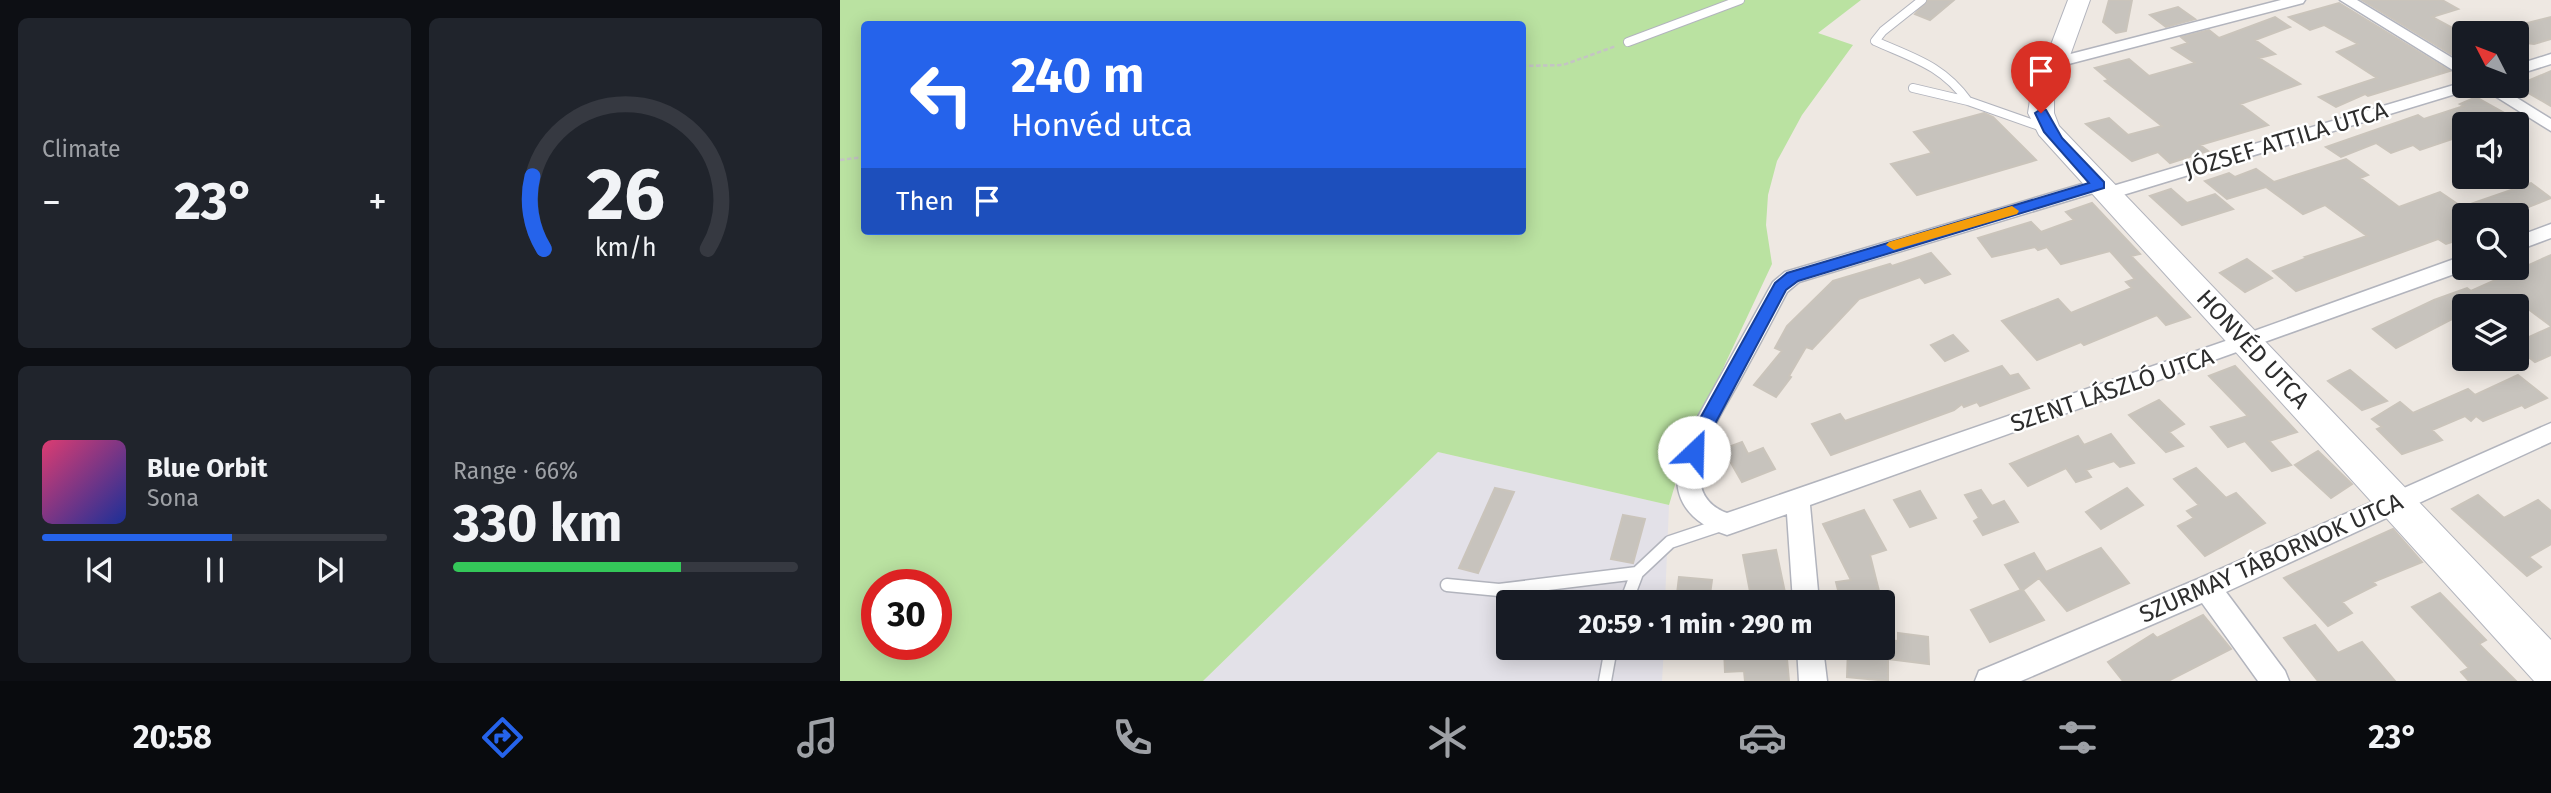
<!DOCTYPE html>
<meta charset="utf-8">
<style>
body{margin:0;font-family:"Fira Sans",sans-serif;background:#20242c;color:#f1f3f6;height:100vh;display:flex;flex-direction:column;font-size:26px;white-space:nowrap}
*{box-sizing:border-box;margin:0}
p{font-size:23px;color:#9ea1a6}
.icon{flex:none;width:38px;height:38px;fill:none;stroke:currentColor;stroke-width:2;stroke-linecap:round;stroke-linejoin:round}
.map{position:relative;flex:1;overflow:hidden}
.drawer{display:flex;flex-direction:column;gap:18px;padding:18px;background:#0d0f14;width:840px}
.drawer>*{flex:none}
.top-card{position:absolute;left:21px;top:21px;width:665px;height:214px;border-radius:7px;box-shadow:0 4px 18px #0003;background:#2563eb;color:#fff;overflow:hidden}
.needle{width:46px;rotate:312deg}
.controls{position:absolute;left:1612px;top:21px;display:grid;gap:14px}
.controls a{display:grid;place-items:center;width:77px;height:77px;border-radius:7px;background:#171b24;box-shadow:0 4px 18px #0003;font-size:35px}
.speed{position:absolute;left:21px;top:569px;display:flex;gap:14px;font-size:35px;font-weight:700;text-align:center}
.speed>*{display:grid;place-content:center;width:91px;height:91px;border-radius:50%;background:#171b24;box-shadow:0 4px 18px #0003;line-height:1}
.speed .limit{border:10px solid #d22;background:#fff;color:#111}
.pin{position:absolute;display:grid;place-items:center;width:60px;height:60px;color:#fff;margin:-72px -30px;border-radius:50% 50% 50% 0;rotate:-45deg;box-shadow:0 0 7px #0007}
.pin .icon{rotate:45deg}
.me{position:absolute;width:77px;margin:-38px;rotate:24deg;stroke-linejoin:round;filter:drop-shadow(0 0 5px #0008)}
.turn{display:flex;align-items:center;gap:24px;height:147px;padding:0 35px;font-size:32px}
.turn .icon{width:91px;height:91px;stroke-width:2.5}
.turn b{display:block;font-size:49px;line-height:60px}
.then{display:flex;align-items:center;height:66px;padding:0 35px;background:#0003;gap:14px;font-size:26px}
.big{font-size:52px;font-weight:700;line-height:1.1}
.drawer .tile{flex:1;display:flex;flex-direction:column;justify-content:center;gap:10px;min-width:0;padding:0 24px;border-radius:10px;background:#20242c}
.drawer .dial{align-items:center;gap:0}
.dial svg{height:182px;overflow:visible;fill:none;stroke:#363941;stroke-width:7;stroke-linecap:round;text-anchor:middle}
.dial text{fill:#f1f3f6;stroke:none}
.song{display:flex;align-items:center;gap:21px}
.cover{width:84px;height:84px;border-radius:10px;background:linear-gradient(135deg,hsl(340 70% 55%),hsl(230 70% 35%))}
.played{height:7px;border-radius:4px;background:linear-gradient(90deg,#2563eb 55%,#363941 55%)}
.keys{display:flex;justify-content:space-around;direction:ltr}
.heat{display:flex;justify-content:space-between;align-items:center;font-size:38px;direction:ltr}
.charge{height:10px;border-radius:5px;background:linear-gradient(90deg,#34c759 66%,#363941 0)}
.drawer .tiles{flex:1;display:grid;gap:18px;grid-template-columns:repeat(2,1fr)}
.trip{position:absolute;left:656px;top:590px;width:399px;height:70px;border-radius:7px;background:#171b24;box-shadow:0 4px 18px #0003;font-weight:700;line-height:70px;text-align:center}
.tab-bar{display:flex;height:112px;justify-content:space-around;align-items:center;background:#090b0e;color:#9ea1a6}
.tab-bar .icon{width:49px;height:49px}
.tab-bar .selected{color:#2563eb}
.tab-bar b{font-size:32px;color:#f1f3f6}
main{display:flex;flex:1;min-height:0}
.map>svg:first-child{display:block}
.industrial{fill:#e3e1e8}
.green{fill:#bae2a1;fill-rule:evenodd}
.building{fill:#c7c3bd;stroke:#cac4bb;stroke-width:2}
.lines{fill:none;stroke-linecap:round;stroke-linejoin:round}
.lane-far1-casing{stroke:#b2b4bd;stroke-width:10}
.lane-casing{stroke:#b2b4bd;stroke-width:15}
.street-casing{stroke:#b2b4bd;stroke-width:3}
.secondary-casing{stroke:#b2b4bd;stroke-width:2}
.path{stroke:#c4c4c4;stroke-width:2.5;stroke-dasharray:4.5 2.5;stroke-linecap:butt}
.lane-far1{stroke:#fff;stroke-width:8}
.lane{stroke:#fff;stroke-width:12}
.street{fill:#fff;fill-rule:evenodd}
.secondary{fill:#fff;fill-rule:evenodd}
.route{fill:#2563eb;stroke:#184099;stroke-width:2}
.slow{fill:#f59e0b}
.labels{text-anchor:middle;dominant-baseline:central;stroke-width:5;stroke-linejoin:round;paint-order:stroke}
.street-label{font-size:24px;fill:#2e2e2e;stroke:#fff}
</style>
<main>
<section class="drawer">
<div class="tiles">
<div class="tile"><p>Climate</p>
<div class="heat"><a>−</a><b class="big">23°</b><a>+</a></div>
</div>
<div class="tile dial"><svg viewBox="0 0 100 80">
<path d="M14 69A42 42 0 1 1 86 69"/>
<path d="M14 69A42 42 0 0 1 9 37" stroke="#2563eb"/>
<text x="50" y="56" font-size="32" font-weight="700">26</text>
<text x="50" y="72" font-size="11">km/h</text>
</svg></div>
<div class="tile">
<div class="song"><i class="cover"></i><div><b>Blue Orbit</b><p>Sona</p></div></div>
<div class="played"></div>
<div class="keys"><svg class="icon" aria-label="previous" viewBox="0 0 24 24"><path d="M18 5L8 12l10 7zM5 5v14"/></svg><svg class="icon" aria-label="pause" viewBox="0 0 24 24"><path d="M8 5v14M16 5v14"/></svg><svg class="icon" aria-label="next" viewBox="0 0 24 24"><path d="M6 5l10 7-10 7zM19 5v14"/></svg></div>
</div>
<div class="tile"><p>Range · 66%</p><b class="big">330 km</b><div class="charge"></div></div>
</div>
</section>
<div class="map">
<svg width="1711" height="681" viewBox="0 0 1711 681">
<rect width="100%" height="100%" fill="#eee8e2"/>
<!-- industrial -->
<path class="industrial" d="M 598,452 L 829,505 L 825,602 L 668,602 L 668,648 L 824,648 L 822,681 L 363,681 Z"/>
<!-- green -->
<path class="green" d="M 0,0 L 1021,0 L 978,33 L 1013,45 L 962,115 L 937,161 L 928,195 L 926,225 L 932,264 L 847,445 L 829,505 L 598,452 L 363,681 L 0,681 ZM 24,24 L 682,24 L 682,231 L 24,231 ZM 37,584 L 96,584 L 96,644 L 37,644 Z"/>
<!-- building -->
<path class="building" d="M 1088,0 L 1114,0 L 1090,20 L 1075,14 Z
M 1269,0 L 1292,0 L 1286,31 L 1276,33 L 1263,22 Z
M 1522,0 L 1602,0 L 1618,9 L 1592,17 L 1624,34 L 1624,62 Z
M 1499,3 L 1610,71 L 1528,96 L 1525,94 L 1496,107 L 1479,97 L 1537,78 L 1497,52 L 1518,44 L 1484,25 L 1470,30 L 1449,17 Z
M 1338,7 L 1355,19 L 1326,27 L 1310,15 Z
M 1435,17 L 1450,27 L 1415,40 L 1435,54 L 1419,58 L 1460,84 L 1400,104 L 1428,125 L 1360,145 L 1368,151 L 1330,163 L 1318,152 L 1292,161 L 1246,124 L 1269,118 L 1288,135 L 1322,126 L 1265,81 L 1269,80 L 1255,68 L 1289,59 L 1309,76 L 1355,63 L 1332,48 L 1348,43 L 1341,37 L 1369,30 L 1379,38 Z
M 1711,17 L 1711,39 L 1694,44 L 1686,43 L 1676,37 L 1676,33 L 1664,29 Z
M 1711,71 L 1711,106 L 1676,86 Z
M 1636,97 L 1670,116 L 1651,124 L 1624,124 L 1624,135 L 1580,150 L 1573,145 L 1551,153 L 1536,143 L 1501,157 L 1486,147 L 1578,115 L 1584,119 L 1624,106 L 1620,104 Z
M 1144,113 L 1153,117 L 1196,160 L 1077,195 L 1051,164 L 1092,153 L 1074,132 Z
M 1506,159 L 1528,175 L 1520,178 L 1559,207 L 1600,192 L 1622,207 L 1691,183 L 1711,198 L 1668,215 L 1624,215 L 1624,238 L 1606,244 L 1598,239 L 1456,291 L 1433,271 L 1467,258 L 1465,257 L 1527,236 L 1485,205 L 1463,214 L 1426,187 L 1387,199 L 1365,181 L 1389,173 L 1395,177 L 1416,169 L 1434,182 Z
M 1331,189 L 1347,203 L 1375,194 L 1393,209 L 1342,225 L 1310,196 Z
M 1252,203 L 1300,254 L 1291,256 L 1350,317 L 1326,325 L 1317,315 L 1244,345 L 1241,342 L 1197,360 L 1162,321 L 1218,299 L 1231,313 L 1292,288 L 1286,282 L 1295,279 L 1270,251 L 1221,264 L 1207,247 L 1198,250 L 1195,247 L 1152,257 L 1138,238 L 1191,222 L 1201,232 L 1234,220 L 1226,212 Z
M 1091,253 L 1110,274 L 1085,283 L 1080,277 L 1019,299 L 972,349 L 966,347 L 949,376 L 951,377 L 936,397 L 914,385 L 942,351 L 935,348 L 947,326 L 993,281 L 1050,264 L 1052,266 Z
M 1711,255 L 1711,326 L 1684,306 L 1624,306 L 1624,329 L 1612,319 L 1556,348 L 1533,329 L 1594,300 L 1627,288 L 1631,291 Z
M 1407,259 L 1432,278 L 1405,292 L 1380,273 Z
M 1711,327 L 1711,355 L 1695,362 L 1676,347 L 1676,343 Z
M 1113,335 L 1128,351 L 1105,361 L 1091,345 Z
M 1162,366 L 1170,376 L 1178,374 L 1189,388 L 1140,406 L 1137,402 L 1124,407 L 1122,404 L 1114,410 L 991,455 L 972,424 L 1000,414 L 1005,421 Z
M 1395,366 L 1457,432 L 1429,441 L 1451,465 L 1432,471 L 1405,441 L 1388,447 L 1371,427 L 1408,416 L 1369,376 Z
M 1510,370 L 1547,401 L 1522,410 L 1488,381 Z
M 1678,375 L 1707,398 L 1685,408 L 1682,405 L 1643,421 L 1636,416 L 1631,421 L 1625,416 L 1592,430 L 1602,440 L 1562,454 L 1537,429 L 1542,427 L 1532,419 L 1560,402 L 1573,413 L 1628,389 L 1635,395 Z
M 1319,400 L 1344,424 L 1329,432 L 1343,446 L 1326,452 L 1289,415 Z
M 1271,434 L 1294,463 L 1280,467 L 1274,461 L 1246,470 L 1251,477 L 1236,482 L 1226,468 L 1188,486 L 1170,464 L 1238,436 L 1244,445 Z
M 902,442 L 908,454 L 923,448 L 935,469 L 902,482 L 883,449 Z
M 1478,451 L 1512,484 L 1491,498 L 1455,465 Z
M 1356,468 L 1386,498 L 1396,493 L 1425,523 L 1365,556 L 1338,526 L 1354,518 L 1347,511 L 1359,505 L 1334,479 Z
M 655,488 L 674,492 L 638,573 L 619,568 Z
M 1287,488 L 1303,505 L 1261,529 L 1246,512 Z
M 1141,490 L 1152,506 L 1164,501 L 1178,522 L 1143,535 L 1134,521 L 1139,518 L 1125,495 Z
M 1080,491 L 1096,518 L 1070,527 L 1054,500 Z
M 1638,495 L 1664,518 L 1698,500 L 1711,511 L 1711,544 L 1689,557 L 1701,567 L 1687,576 L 1612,509 Z
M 1024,510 L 1046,550 L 1030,555 L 1041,599 L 1001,602 L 996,582 L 1011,580 L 983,524 Z
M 783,515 L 805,519 L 793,563 L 771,559 Z
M 1553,529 L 1582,562 L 1533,582 L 1536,585 L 1502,602 L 1512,613 L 1488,626 L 1444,578 Z
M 1261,548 L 1289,583 L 1227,611 L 1199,578 L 1183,590 L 1204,620 L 1150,642 L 1131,610 L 1181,590 L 1165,565 L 1194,553 L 1206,572 Z
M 936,550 L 947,602 L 912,602 L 903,555 Z
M 839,577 L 872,580 L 869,602 L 836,602 Z
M 1600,593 L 1646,640 L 1639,644 L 1676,681 L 1629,681 L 1621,672 L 1629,668 L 1572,607 Z
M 1363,615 L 1391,649 L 1328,681 L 1283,681 L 1268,662 L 1313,634 L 1317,638 Z
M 1475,625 L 1498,653 L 1522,642 L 1555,681 L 1478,681 L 1444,638 Z
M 1058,633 L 1088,637 L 1089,664 L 1048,659 L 1048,681 L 1007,677 L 1008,648 L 1043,648 L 1043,640 L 1058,641 Z
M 884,648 L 946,648 L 949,681 L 905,681 L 904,671 L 885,672 Z"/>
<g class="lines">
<!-- lane-far1 casing -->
<g class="lane-far1-casing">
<path id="lane-far1" d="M 1082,0 L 1043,31 L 1035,41 C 1073,58 1102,65 1128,101
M 788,42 L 900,0
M 1073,88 L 1128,101 L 1205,128"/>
</g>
<!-- lane casing -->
<g class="lane-casing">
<path id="lane" d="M 607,585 L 659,590 L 797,573 L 830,542 L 884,524
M 786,602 L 797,573
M 765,681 L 771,648"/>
</g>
<!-- street casing -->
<g class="street-casing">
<path id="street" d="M 1441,0 L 1465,0 L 1463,3 L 1217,67 L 1209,62 L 1211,59 Z
M 1500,0 L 1517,0 L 1624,65 L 1624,77 Z
M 1711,54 L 1711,64 L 1676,75 L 1676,65 Z
M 1624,82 L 1624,86 L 1634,86 L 1632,89 L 1273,198 L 1261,198 L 1258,194 L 1260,191 L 959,282 L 947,292 C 932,321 917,349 901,378 C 883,412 827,491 887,513 L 1400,336 L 1617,258 L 1624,256 L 1624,268 L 1631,268 L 970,505 L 979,602 L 953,602 L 947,514 L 887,535 C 839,519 827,487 845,440 L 933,282 L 945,272 L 1259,179 L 1265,181 L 1268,185 L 1266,188 Z
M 1639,86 L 1658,86 L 1711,119 L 1711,131 Z
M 1711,224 L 1711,238 L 1676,251 L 1676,237 Z
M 1711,423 L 1711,442 L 1386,592 L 1445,671 L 1449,681 L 1418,681 L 1362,603 L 1181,681 L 1135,681 L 1139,671 L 1358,579 Z
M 957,648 L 983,648 L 987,681 L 959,681 Z"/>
</g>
<!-- secondary casing -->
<g class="secondary-casing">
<path id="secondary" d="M 1228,0 L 1250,0 L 1214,100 L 1214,113 L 1219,126 L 1711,640 L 1711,681 L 1694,681 L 1199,135 L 1188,113 L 1190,100 Z"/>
</g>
<!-- path -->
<path class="path" d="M 682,66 L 723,65 L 776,46
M 0,160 L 24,157"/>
<!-- lane-far1 -->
<use href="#lane-far1" class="lane-far1"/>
<!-- lane -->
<use href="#lane" class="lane"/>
<!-- street -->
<use href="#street" class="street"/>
<!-- secondary -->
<use href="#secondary" class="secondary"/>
</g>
<!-- route -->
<path class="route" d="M 1201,109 L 1206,110 L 1222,138 L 1264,182 L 1264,188 L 958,281 L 946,290 L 867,439 L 860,457 L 854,460 L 847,457 L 845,452 L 852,433 L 935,283 L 947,273 L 1249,183 L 1204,132 L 1195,113 Z"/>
<!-- slow -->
<path class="slow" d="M 1172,206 L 1179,211 L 1177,214 L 1054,250 L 1046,245 L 1049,242 Z"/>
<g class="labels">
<!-- street labels -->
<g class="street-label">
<text transform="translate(1446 140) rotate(-17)">JÓZSEF ATTILA UTCA</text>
<text transform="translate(1413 349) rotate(47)">HONVÉD UTCA</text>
<text transform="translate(1272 390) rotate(-19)">SZENT LÁSZLÓ UTCA</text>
<text transform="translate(1431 558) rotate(-24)">SZURMAY TÁBORNOK UTCA</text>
</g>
</g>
</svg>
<div class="controls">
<a><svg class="needle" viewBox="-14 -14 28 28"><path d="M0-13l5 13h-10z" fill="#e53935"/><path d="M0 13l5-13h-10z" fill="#9ea1a6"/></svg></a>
<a><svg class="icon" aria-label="sound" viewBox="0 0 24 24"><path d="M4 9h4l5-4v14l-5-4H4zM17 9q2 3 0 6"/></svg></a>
<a><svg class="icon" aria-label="search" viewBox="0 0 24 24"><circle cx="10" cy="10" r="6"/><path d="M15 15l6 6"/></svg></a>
<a><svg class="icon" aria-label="layers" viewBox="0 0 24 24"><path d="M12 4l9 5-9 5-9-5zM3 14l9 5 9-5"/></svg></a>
</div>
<div class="speed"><div class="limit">30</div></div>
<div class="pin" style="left:1201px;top:113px;background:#d93025"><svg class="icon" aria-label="arrive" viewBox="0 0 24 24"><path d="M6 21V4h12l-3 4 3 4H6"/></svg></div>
<svg class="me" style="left:854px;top:452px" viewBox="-20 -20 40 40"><circle r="19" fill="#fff"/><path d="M0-13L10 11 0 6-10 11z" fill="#2563eb"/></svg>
<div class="trip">20:59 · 1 min · 290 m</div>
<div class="top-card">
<div class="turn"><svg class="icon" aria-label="left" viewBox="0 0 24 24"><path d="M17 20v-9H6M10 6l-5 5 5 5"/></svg><div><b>240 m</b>Honvéd utca</div></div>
<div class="then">Then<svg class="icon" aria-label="arrive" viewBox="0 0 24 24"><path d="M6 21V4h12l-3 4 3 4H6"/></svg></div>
</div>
</div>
</main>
<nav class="tab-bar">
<b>20:58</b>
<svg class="icon selected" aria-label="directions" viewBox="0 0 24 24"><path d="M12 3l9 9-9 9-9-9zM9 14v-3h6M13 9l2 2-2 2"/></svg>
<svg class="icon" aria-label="music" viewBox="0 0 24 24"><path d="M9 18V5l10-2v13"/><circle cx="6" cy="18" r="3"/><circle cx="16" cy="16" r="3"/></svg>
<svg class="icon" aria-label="phone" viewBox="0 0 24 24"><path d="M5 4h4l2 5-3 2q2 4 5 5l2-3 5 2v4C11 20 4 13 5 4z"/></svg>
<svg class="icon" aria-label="climate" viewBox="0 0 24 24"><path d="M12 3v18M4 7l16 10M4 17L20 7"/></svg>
<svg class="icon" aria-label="car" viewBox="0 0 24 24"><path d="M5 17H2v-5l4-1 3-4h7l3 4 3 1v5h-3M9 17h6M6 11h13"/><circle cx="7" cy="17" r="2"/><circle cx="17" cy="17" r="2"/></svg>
<svg class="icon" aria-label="filters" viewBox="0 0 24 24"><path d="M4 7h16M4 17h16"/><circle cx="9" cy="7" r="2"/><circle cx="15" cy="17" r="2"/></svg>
<b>23°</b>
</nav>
